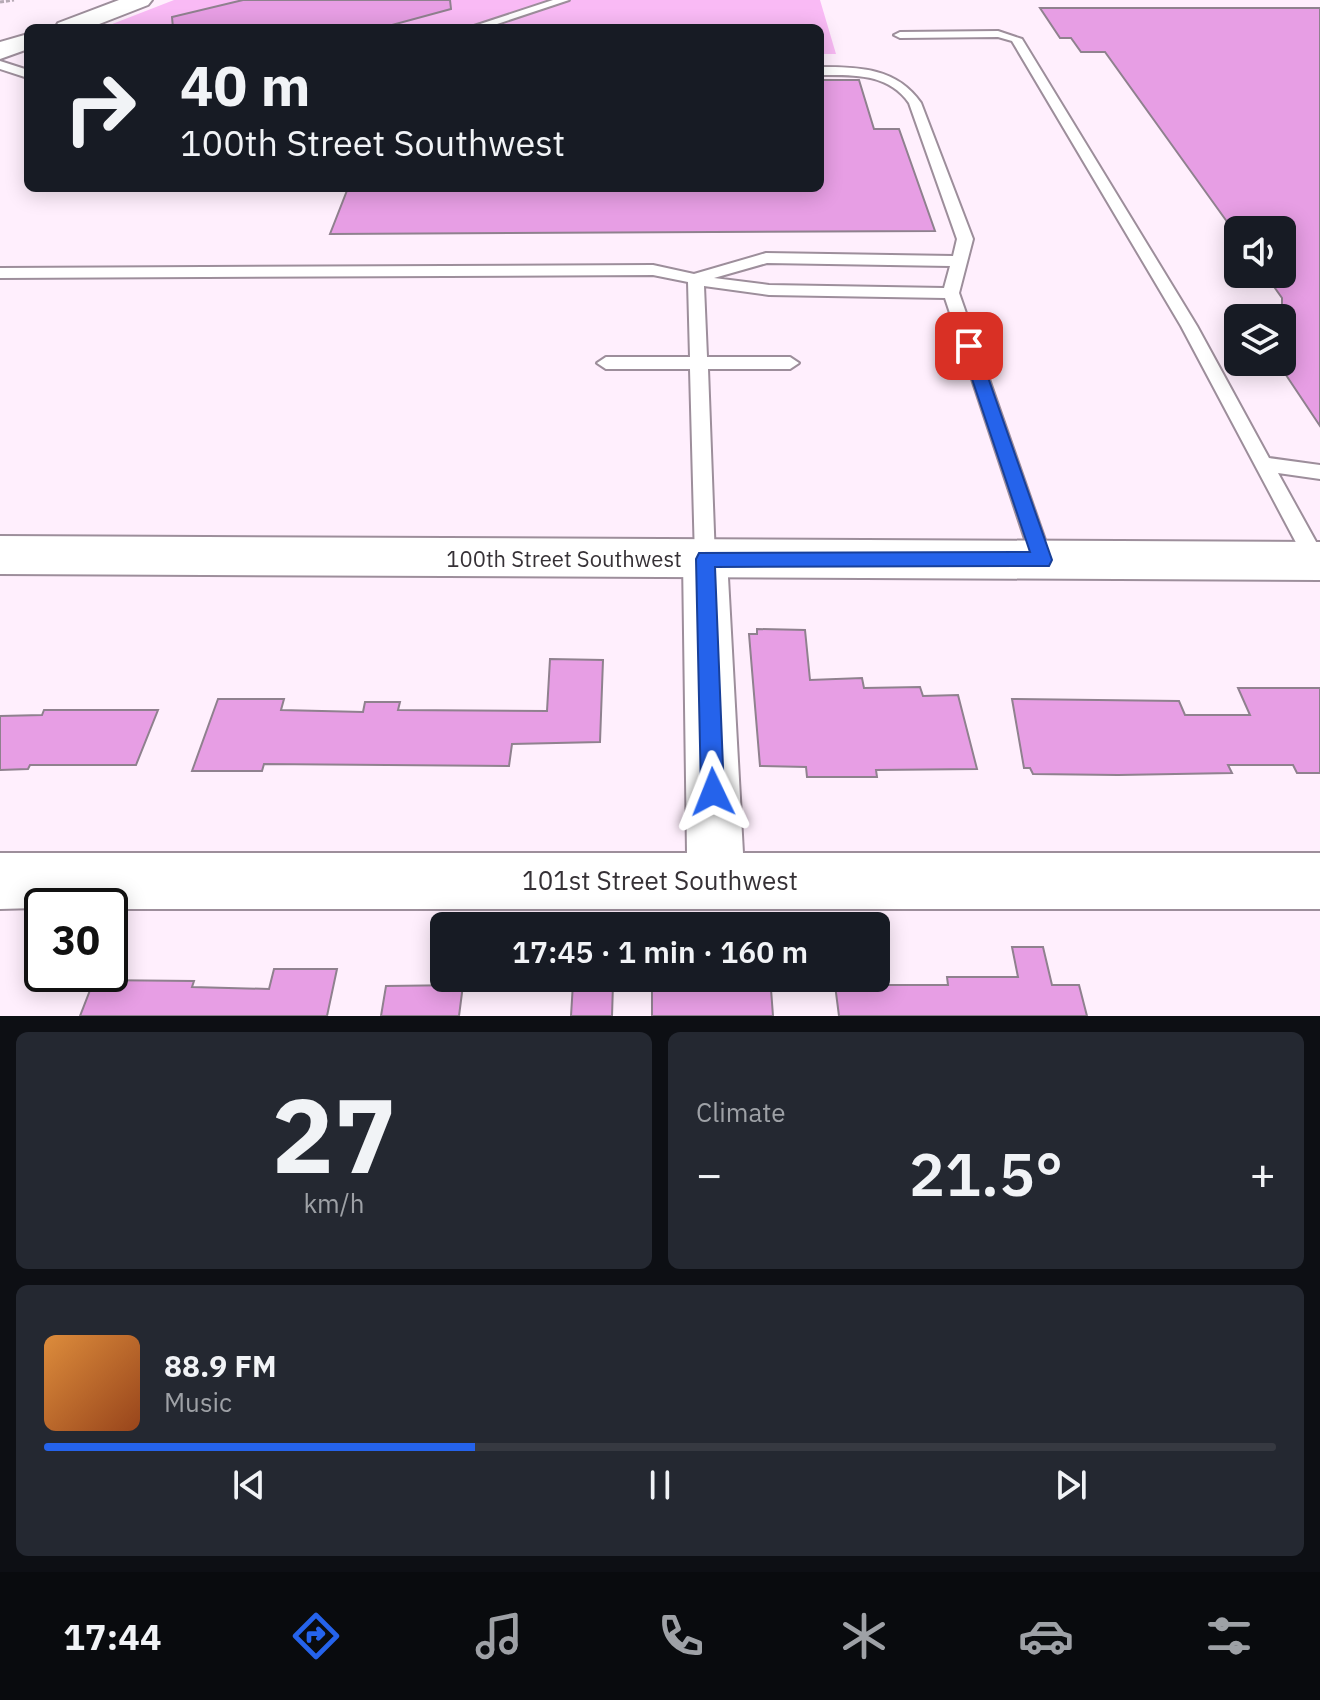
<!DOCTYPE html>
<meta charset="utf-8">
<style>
body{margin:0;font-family:"IBM Plex Sans",sans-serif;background:#242831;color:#f1f3f6;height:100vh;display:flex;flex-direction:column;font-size:30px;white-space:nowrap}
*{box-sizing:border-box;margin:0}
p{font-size:26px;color:#9ea1a6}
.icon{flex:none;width:44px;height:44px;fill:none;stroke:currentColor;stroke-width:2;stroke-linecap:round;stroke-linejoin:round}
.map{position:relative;height:1016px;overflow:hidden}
.side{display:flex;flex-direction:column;gap:16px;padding:16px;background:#0d0f14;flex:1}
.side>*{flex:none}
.guide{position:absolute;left:24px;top:24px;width:800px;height:168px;border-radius:12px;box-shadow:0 4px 20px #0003;background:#171b24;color:#f1f3f6;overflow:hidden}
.tools{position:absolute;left:1224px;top:216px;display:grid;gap:16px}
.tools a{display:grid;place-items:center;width:72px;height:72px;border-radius:12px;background:#171b24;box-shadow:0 4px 20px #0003;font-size:40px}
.speed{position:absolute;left:24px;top:888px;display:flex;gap:16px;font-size:40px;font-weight:700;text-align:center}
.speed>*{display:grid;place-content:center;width:104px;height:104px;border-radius:50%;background:#171b24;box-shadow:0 4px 20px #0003;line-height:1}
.speed .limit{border:4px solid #111;border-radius:12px;background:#fff;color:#111}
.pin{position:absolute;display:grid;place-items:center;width:68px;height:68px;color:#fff;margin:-34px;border-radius:16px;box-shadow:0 4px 12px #0006}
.me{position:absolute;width:88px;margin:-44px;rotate:358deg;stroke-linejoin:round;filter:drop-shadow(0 0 6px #0008)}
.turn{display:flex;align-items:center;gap:28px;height:168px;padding:0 24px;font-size:36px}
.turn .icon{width:104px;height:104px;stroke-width:2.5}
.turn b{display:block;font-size:56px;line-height:68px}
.big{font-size:60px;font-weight:600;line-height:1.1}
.side .card{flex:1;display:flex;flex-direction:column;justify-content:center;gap:12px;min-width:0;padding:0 28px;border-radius:12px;background:#242831}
.side .dial{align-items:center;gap:0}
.dial b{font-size:104px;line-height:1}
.song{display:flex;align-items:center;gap:24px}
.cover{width:96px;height:96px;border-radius:12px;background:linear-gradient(135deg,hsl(30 70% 55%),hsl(20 70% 35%))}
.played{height:8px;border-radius:4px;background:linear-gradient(90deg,#2563eb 35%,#363941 35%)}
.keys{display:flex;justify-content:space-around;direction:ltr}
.heat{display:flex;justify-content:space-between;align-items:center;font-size:44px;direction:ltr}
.side .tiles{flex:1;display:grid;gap:16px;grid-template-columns:1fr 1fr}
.card:last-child{grid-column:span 2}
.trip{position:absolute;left:430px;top:912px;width:460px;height:80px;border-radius:12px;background:#171b24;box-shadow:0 4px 20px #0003;font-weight:600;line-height:80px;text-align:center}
.dock{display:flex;height:128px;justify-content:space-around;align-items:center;background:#090b0e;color:#9ea1a6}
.dock .icon{width:56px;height:56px}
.dock .on{color:#2563eb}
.dock b{font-size:36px;color:#f1f3f6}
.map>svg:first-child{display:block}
.green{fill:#f9baf5}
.building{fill:#e79ee4;stroke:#8f818e;stroke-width:2}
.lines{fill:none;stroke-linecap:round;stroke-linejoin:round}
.lane-casing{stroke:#9d8e9b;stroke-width:4}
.street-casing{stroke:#9d8e9b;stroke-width:4}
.secondary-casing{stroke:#9d8e9b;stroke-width:4}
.path{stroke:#b6aab5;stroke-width:3;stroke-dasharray:4 2;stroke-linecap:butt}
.lane{fill:#fff;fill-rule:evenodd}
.street{fill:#fff;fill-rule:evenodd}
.secondary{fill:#fff;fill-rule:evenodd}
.route{fill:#2563eb;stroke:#184099;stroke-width:2}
.labels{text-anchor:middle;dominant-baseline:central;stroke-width:7;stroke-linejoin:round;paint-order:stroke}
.street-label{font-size:22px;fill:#363136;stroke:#fff}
.near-street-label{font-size:26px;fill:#363136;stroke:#fff}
</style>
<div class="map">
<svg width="1320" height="1016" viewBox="0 0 1320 1016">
<rect width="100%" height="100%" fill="#ffeffd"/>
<!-- green -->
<path class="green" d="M 174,0 L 820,0 L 836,54 L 820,54 L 820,28 L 102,28 Z"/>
<!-- building -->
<path class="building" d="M 243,0 L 450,0 L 451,9 L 381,28 L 173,28 L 172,17 Z
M 1040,8 L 1320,8 L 1320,426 L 1282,369 L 1282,298 L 1265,274 L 1282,274 L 1282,230 L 1238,230 L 1238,237 L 1105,52 L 1081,52 L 1071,38 L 1060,38 Z
M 820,80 L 859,80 L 874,129 L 899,129 L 935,231 L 330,234 L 348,188 L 820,188 Z
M 757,629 L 805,630 L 810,680 L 862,678 L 864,688 L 920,687 L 923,696 L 958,695 L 977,769 L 876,770 L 877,777 L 807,777 L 806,767 L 760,766 L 749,634 L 757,634 Z
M 550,659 L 603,660 L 600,742 L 512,744 L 509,766 L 264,764 L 262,771 L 192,771 L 218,699 L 284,699 L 281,710 L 363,712 L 365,702 L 400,702 L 398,710 L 547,711 Z
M 1238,688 L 1320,688 L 1320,773 L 1297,773 L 1293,765 L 1228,765 L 1232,773 L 1118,775 L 1033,774 L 1030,768 L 1024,768 L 1012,699 L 1179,701 L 1185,715 L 1250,715 Z
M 44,710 L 158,710 L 136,765 L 30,765 L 28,769 L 0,770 L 0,716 L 42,715 Z
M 1012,947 L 1043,947 L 1052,985 L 1079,985 L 1087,1016 L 839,1016 L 835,985 L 948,985 L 947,977 L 1018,977 Z
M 274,969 L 337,969 L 327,1016 L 80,1016 L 94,980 L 194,981 L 192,987 L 269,989 Z
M 573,983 L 613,984 L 612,1016 L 571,1016 Z
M 463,985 L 459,1016 L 381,1016 L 386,986 Z
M 771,989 L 773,1016 L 652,1016 L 652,990 Z"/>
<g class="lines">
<!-- lane casing -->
<g class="lane-casing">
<path id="lane" d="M 553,0 L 569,0 L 485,28 L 468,28 Z
M 998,31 L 1022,39 L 1197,326 L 1269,458 L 1320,465 L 1320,479 L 1278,473 L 1320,549 L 1320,568 L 1309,567 L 1181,326 L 1012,41 L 998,37 L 900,38 L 894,35 L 900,32 Z
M 0,61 L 28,70 L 28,78 L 0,69 Z
M 820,67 C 860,67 897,68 921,103 L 973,239 L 959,293 L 1052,560 L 1049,566 L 1042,569 L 1035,566 L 1032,560 L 945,298 L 769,295 L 704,286 L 707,357 L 790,357 L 799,363 L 790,369 L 708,369 L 715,559 L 712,565 L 705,568 L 698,565 L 695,559 L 690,369 L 606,369 L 597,363 L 606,357 L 690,357 L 688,282 L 653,275 L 0,278 L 0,268 L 653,265 L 694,274 L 766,253 L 953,256 L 957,239 L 909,103 C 888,73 853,75 820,75 ZM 767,263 L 950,266 L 944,288 L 769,285 L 714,278 Z"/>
</g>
<!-- street casing -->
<g class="street-casing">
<path id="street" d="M 705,541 L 721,546 L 727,559 L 743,853 L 1320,853 L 1320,909 L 110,909 L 110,906 L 0,909 L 0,853 L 687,853 L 683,559 L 689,546 Z"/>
</g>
<!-- secondary casing -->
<g class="secondary-casing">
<path id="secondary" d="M 119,0 L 152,0 L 148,5 L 89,28 L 55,28 L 58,23 Z
M 28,34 L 28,49 L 0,59 L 0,42 Z
M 0,536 L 1320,542 L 1320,580 L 0,574 Z"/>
</g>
<!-- path -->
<path class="path" d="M 0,2 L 14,0"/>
<!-- lane -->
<use href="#lane" class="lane"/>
<!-- street -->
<use href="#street" class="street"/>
<!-- secondary -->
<use href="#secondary" class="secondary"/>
</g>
<!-- route -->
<path class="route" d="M 969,341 L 977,346 L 1052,560 L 1049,566 L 715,567 L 724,792 L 721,800 L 713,804 L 705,800 L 701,792 L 696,559 L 699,553 L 1030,552 L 961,346 Z"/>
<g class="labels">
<!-- street labels -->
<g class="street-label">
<text x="564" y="558">100th Street Southwest</text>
</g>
<!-- near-street labels -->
<g class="near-street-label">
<text x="660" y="880">101st Street Southwest</text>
</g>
</g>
</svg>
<div class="tools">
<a><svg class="icon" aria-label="sound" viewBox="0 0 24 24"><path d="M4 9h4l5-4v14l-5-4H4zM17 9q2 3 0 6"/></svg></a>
<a><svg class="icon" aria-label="layers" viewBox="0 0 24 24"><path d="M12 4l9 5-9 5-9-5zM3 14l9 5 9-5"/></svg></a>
</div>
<div class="speed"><div class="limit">30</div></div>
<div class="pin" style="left:969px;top:346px;background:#d93025"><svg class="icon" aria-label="arrive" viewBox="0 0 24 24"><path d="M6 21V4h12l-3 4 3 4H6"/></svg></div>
<svg class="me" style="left:713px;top:792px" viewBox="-20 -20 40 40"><path d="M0-17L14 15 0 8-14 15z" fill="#2563eb" stroke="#fff" stroke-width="4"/></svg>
<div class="trip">17:45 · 1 min · 160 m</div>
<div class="guide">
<div class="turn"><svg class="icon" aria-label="right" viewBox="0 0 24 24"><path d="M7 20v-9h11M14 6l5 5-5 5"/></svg><div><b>40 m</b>100th Street Southwest</div></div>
</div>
</div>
<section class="side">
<div class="tiles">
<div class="card dial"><b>27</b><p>km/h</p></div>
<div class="card"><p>Climate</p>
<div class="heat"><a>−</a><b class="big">21.5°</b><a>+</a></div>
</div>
<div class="card">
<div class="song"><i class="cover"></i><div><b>88.9 FM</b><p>Music</p></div></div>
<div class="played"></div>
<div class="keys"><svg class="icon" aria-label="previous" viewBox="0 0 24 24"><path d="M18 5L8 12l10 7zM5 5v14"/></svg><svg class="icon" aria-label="pause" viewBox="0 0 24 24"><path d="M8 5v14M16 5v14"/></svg><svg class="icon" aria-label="next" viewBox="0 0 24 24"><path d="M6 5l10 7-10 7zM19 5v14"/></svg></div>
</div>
</div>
</section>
<nav class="dock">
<b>17:44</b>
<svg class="icon on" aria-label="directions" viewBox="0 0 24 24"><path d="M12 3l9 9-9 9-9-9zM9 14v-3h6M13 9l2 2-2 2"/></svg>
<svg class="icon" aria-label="music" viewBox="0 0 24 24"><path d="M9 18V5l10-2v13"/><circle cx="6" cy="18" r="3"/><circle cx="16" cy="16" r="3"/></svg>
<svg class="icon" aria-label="phone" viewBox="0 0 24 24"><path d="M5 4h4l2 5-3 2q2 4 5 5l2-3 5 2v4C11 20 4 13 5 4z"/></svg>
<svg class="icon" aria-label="climate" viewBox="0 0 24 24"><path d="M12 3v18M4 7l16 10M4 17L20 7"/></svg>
<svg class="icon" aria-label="car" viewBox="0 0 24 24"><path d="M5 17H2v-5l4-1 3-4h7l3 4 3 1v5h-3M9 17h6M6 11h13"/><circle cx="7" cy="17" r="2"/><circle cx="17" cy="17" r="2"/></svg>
<svg class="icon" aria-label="filters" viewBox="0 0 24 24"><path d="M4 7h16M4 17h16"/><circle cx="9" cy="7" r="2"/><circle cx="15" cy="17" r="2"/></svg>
</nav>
